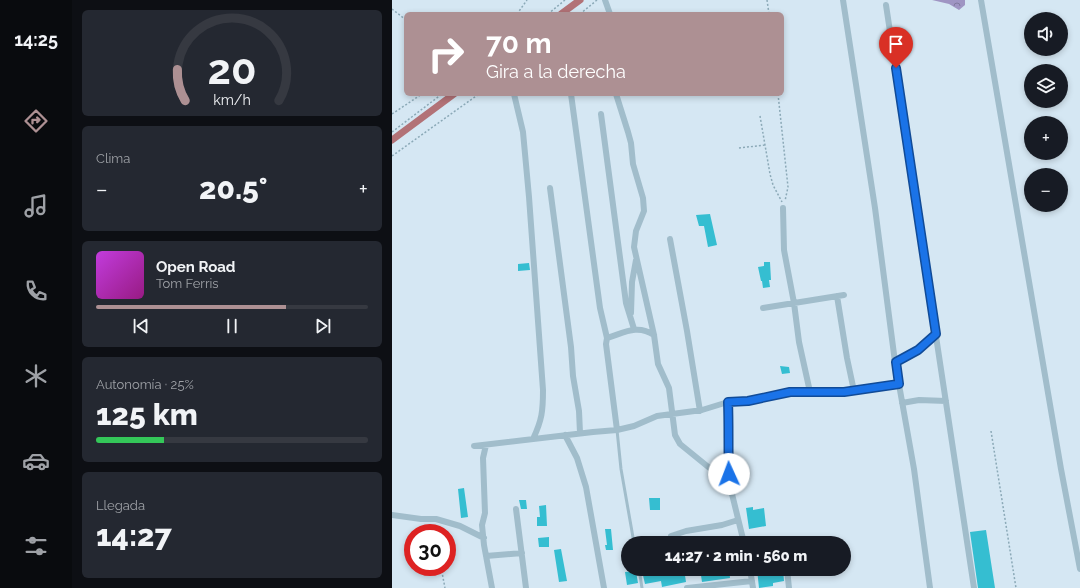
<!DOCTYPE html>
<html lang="es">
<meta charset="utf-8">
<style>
body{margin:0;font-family:Raleway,sans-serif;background:#242831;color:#f1f3f6;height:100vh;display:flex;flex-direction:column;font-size:15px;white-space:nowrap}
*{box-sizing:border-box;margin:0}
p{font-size:13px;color:#9ea1a6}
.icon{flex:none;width:22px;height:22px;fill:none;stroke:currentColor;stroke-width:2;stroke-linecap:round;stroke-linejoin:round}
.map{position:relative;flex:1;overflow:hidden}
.panel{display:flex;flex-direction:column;gap:10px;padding:10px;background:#0d0f14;width:320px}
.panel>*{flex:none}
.banner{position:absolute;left:12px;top:12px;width:380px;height:84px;border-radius:6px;box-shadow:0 2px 6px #0003;background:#ad9093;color:#fff;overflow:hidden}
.fabs{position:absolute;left:632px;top:12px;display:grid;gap:8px}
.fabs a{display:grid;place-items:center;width:44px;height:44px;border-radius:50%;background:#171b24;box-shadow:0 2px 6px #0003;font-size:20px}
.speed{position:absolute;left:12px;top:524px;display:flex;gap:8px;font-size:20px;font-weight:700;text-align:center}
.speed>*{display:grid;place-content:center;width:52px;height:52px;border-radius:50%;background:#171b24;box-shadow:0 2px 6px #0003;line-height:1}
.speed .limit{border:6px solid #d22;background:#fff;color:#111}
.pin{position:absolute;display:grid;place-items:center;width:34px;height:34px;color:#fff;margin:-41px -17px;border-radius:50% 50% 50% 0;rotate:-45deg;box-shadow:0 0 4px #0007}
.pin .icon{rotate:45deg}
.me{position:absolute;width:44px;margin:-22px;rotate:358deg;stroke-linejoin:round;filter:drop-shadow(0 0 3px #0008)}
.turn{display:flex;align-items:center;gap:14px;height:84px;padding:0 16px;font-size:18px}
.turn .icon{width:52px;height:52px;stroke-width:2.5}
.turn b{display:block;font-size:28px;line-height:34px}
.big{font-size:30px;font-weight:800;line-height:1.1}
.panel .tile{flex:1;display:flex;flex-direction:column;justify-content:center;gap:6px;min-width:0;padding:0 14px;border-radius:6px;background:#242831}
.panel .dial{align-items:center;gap:0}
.dial svg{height:104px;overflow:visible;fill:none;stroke:#363941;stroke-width:7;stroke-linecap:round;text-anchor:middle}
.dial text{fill:#f1f3f6;stroke:none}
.song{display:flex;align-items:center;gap:12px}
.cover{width:48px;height:48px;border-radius:6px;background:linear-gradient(135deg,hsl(290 70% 55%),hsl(310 70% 35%))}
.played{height:4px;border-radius:2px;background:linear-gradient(90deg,#ad9093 70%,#363941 70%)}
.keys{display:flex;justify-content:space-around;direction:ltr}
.heat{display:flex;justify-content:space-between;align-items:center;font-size:22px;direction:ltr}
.charge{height:6px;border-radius:3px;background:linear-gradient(90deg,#34c759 25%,#363941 0)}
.trip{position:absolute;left:229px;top:536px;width:230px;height:40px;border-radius:20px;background:#171b24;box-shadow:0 2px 6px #0003;font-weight:800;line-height:40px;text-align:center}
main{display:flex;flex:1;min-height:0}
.menu{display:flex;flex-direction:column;width:72px;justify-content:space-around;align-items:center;background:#090b0e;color:#9ea1a6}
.menu .icon{width:28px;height:28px}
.menu .current{color:#ad9093}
.menu b{font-size:18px;color:#f1f3f6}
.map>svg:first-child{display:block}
.forest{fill:url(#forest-crowns)}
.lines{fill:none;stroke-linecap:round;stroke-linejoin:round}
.canal{stroke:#b27277;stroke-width:7}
.building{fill:#35bed1}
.path{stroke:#8ba9b7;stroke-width:1.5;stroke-dasharray:2 2;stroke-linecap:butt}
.service{stroke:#a1bdcb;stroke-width:3}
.minor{stroke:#a1bdcb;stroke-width:6}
.route-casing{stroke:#114b97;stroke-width:10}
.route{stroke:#1a73e8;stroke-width:7}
</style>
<main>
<nav class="menu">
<b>14:25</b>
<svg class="icon current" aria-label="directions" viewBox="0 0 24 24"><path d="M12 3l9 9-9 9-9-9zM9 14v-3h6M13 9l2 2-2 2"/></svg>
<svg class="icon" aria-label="music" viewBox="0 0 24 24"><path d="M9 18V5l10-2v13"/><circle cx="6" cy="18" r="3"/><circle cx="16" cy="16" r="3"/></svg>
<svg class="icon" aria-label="phone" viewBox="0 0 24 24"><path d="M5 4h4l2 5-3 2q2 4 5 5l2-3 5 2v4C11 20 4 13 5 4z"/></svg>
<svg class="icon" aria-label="climate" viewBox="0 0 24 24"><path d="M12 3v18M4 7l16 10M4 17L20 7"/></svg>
<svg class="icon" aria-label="car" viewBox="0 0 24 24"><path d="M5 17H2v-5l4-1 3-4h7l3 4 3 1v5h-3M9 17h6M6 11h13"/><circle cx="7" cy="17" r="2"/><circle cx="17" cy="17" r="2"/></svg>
<svg class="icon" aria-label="filters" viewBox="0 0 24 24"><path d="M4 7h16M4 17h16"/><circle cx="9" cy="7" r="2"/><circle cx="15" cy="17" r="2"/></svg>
</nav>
<section class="panel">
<div class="tile dial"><svg viewBox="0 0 100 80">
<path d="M14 69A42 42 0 1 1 86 69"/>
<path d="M14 69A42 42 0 0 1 8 45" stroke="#ad9093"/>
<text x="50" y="56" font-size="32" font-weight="700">20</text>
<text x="50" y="72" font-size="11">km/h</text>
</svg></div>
<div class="tile"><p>Clima</p>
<div class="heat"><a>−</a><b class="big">20.5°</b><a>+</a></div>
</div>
<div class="tile">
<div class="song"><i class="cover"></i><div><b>Open Road</b><p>Tom Ferris</p></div></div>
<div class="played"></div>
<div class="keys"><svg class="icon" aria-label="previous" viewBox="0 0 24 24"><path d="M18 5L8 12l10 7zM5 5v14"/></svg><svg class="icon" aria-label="pause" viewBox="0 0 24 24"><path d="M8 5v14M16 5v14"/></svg><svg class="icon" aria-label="next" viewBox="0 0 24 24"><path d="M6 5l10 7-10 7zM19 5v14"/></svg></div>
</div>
<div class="tile"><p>Autonomía · 25%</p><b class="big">125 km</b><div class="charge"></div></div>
<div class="tile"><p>Llegada</p><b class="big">14:27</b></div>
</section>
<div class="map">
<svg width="688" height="588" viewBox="0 0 688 588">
<defs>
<pattern id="forest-crowns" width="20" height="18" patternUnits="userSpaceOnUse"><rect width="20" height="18" fill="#9f95c3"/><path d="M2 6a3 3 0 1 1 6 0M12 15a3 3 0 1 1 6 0" fill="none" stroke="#817a9f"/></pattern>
</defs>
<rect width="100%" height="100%" fill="#d5e7f3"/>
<!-- forest -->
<path class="forest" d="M 540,0 L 573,0 L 573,5 L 567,10 L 557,4 Z"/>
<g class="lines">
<!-- canal -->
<path class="canal" d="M 169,14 L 188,0
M 0,140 L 62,94"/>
</g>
<!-- building -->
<path class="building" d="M 318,214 L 325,245 L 316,247 L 312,226 L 307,226 L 304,215 Z
M 372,262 L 378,262 L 379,280 L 377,280 L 378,287 L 371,288 L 370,281 L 369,281 L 366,267 L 372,266 Z
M 137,263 L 138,270 L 126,271 L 126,264 Z
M 388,366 L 397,367 L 398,373 L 390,374 Z
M 72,488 L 76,517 L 69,518 L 66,489 Z
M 257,498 L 268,498 L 268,510 L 258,510 Z
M 127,500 L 134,500 L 135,509 L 129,509 Z
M 154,505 L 155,526 L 145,526 L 145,517 L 148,517 L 147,506 Z
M 361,507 L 361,510 L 372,508 L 374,526 L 357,529 L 354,508 Z
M 213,529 L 219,529 L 221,550 L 214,550 L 213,545 L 215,545 Z
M 594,530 L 603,588 L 586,588 L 578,532 Z
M 157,537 L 157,547 L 147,547 L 146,538 Z
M 169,549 L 175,581 L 167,582 L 162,550 Z
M 265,569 L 292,569 L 294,582 L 270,587 L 269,581 L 253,584 L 250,571 Z
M 308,569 L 337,569 L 338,578 L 310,582 Z
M 365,569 L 391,569 L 392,581 L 381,583 L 381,586 L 367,588 Z
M 242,571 L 243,573 L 244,572 L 246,583 L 235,585 L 233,572 Z"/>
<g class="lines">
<!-- path -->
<path class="path" d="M 375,0 L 377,14
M 0,9 L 14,20
M 125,14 L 135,0
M 156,14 L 173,0
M 188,14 L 205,0
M 386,94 L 396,187 L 393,201
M 0,114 L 30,94
M 368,116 L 378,174 L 381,185 L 390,202
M 0,132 L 50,94
M 347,148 L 373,145
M 0,156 L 87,94
M 599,431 L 624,588
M 38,526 L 41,533
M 49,567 L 53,588"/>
<!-- service -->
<path class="service" d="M 225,430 L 229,469 L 242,543
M 247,569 L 250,588"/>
<!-- minor -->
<path class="minor" d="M 213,0 L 218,14
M 451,0 L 483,208 L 503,362 L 522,469 L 538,588
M 589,0 L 669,469 L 688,569
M 494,5 L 582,588
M 122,94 L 131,132 L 137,197 L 151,390 C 151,411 150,420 141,439
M 179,94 L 208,308 L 215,338 L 214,344 L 225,430
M 224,94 L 236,132 L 239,143 L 241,164 L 251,198 L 252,211 L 244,231 L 242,247 L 262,335 L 266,364 L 277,388 L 283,435 L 288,444 L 320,470 L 330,478 L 339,490
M 209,114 L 234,303 L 242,329
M 158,188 L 179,347 L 181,376 L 187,411 L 188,433
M 391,208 L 392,250 L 402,303 L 407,342 L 418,392
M 278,239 L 295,331 L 308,411
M 445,296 L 455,358 L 462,391
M 371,308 L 452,295
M 239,313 L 240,282 L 244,260
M 215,338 C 232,333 245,324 262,335
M 503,362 C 519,355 532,346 544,334
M 336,402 L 338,442 L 336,453 L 337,474 L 339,490 L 352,543
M 510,403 L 527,400 L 554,401
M 173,435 L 185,458 L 194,487 L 212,588
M 94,445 L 91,458 L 93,513 L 90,525 L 92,545 L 100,588
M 82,446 L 201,432 L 225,430 L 242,426 L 265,416 L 310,410 L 336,402 L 356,401 L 398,392 L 452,392 L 507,384
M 124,509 L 134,588
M 0,515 L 29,519 L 44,519 L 68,526 L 92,538
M 279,536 L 294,531 L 330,525 L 346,520
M 94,556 L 130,553
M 358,569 L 361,588
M 395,569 L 397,588
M 295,588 L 360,581"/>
</g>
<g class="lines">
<!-- route casing -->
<g class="route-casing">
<path id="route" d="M 337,474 C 336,450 337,426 336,402 L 356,401 L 398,392 L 452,392 L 507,384 L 504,362 L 526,350 L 544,334 L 504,68"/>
</g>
<!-- route -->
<use href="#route" class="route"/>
</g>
</svg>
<div class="fabs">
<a><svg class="icon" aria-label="sound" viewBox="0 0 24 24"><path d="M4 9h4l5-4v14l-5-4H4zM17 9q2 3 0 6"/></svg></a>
<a><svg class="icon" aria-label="layers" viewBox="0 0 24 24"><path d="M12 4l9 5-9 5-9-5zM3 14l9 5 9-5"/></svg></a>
<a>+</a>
<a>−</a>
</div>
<div class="speed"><div class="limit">30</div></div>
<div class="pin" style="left:504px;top:68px;background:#d93025"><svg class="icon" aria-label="arrive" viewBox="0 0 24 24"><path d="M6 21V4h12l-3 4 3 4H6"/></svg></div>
<svg class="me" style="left:337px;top:474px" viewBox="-20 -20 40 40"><circle r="19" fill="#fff"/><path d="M0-13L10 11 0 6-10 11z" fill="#1a73e8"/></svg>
<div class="trip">14:27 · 2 min · 560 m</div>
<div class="banner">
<div class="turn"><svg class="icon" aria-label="right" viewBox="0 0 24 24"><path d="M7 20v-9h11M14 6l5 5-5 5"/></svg><div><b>70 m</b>Gira a la derecha</div></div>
</div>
</div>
</main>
